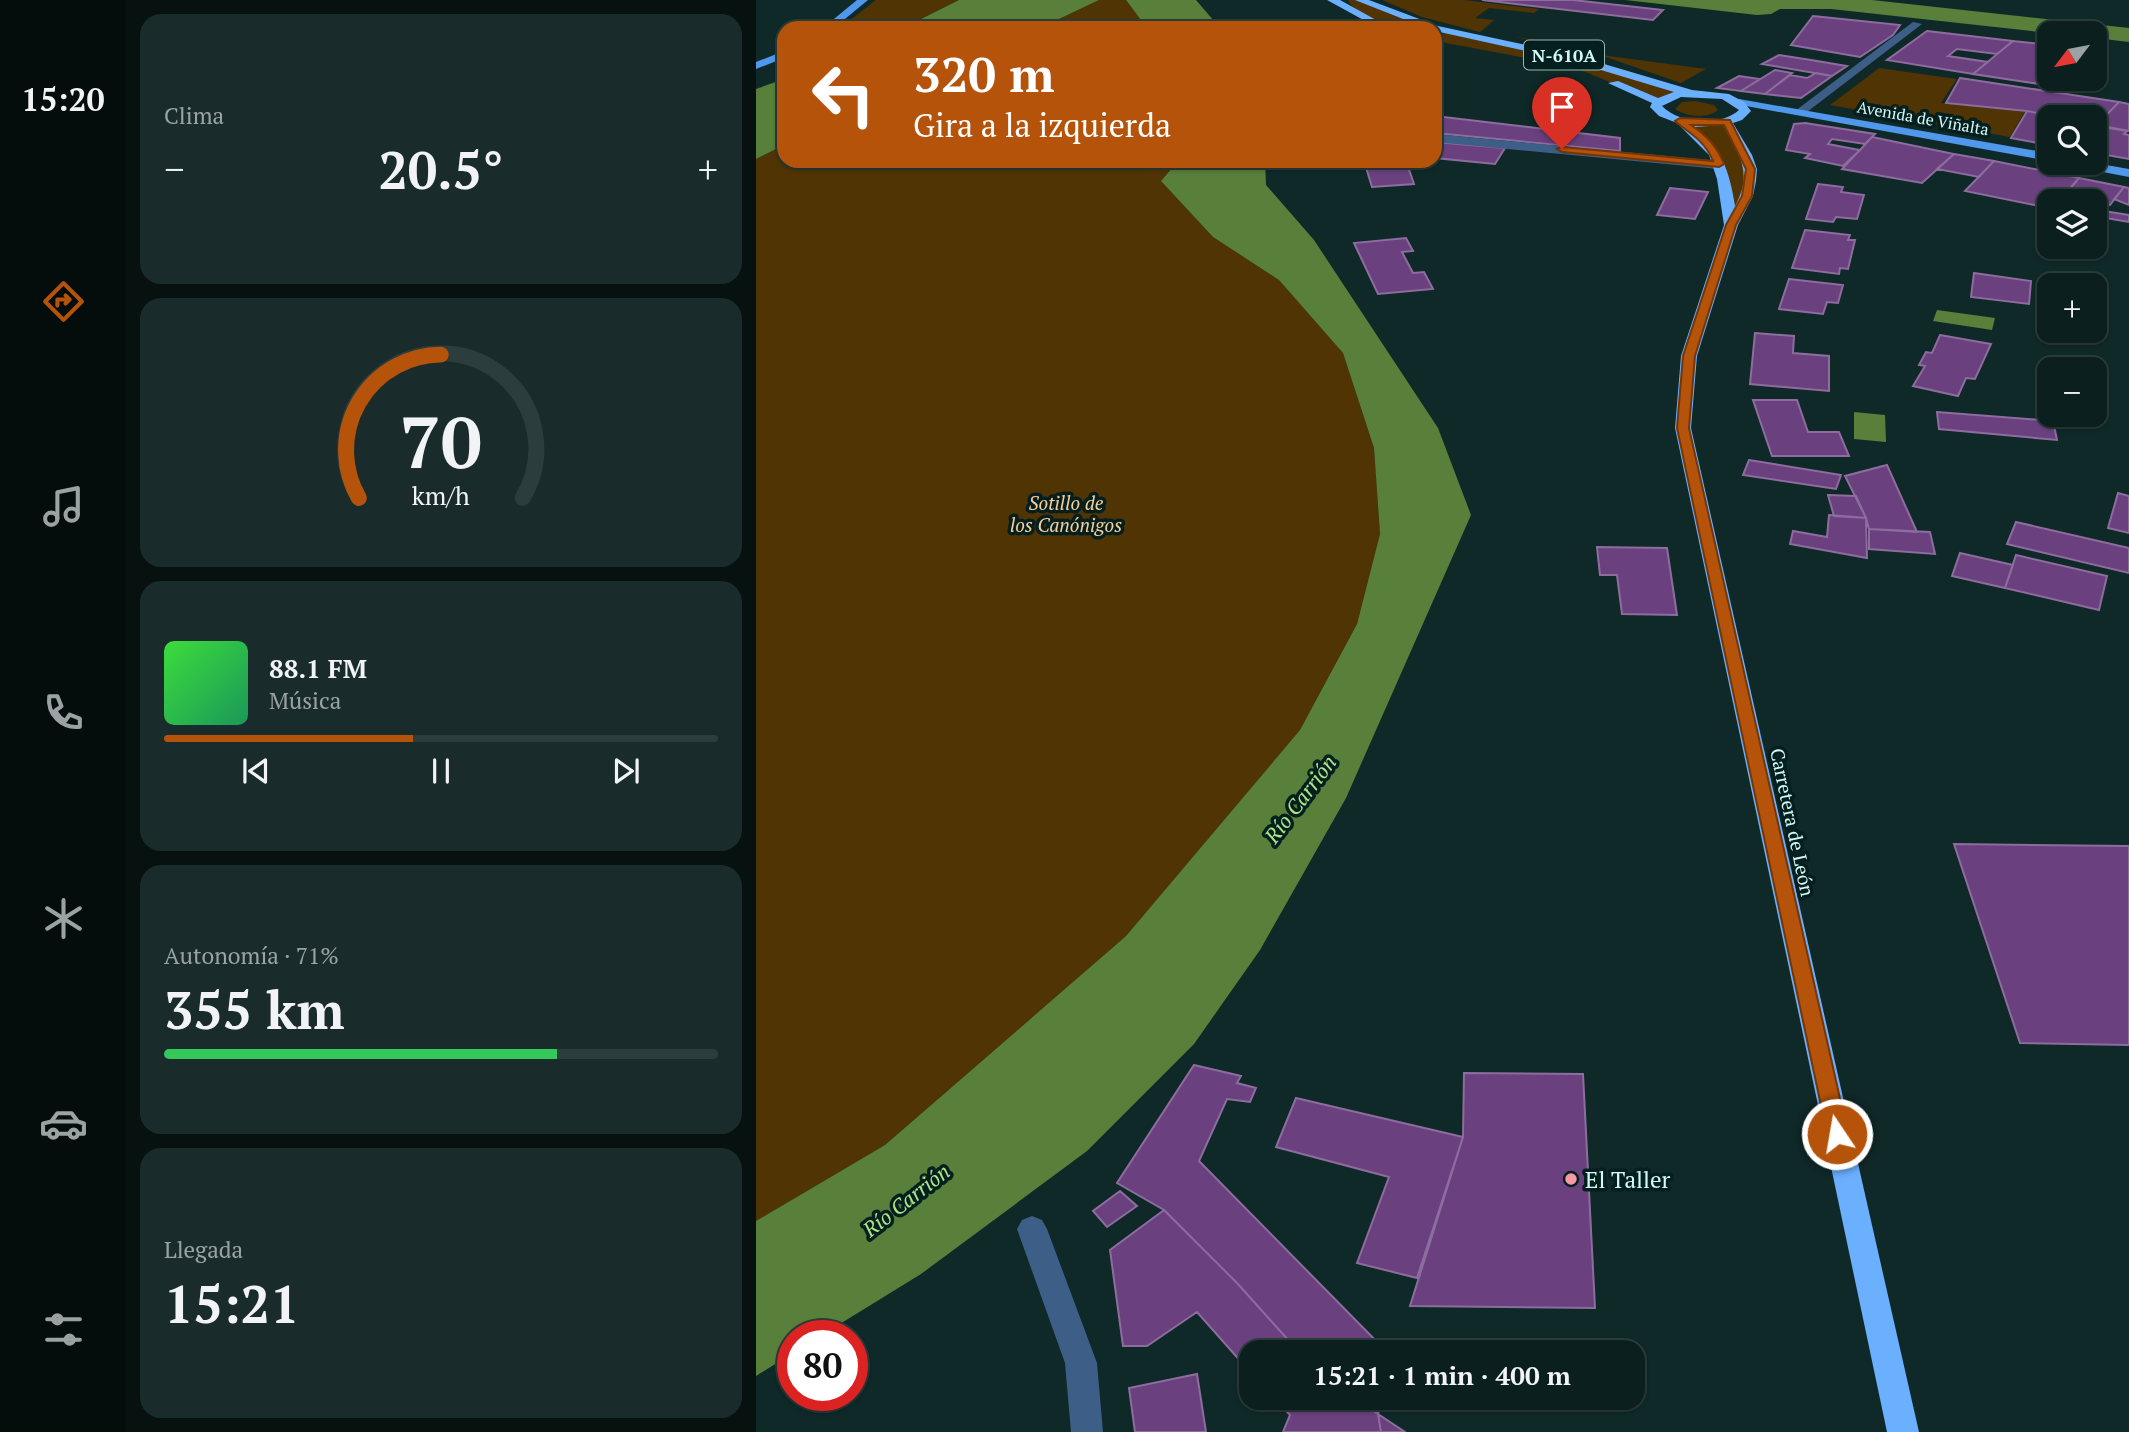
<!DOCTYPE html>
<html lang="es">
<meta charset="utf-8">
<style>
body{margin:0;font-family:"PT Serif",serif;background:#192c2b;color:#f1f3f6;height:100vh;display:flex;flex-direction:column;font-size:26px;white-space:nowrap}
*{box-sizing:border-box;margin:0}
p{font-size:23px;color:#9aa2a4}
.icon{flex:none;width:38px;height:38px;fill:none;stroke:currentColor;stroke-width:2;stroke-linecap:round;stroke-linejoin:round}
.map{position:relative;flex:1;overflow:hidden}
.panel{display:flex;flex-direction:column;gap:14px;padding:14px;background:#061110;width:630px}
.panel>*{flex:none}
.top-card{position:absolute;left:21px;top:21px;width:665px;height:147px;border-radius:21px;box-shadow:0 2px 5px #0004,0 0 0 2px #2b3d3c;background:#b45309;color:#fff;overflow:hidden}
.needle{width:46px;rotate:238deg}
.fabs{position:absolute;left:1281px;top:21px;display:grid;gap:14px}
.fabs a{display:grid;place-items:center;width:70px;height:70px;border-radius:14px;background:#0b1f1e;box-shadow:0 2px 5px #0004,0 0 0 2px #2b3d3c;font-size:35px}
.speed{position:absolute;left:21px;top:1320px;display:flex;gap:14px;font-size:35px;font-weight:700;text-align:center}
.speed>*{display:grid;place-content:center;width:91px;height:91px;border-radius:50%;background:#0b1f1e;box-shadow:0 2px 5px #0004,0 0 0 2px #2b3d3c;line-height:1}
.speed .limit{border:10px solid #d22;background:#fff;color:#111}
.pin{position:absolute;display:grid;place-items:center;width:60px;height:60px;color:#fff;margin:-72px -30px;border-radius:50% 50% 50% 0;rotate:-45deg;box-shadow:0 0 7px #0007}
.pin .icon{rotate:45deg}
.me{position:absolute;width:77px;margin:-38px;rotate:348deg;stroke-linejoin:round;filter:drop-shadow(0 0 5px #0008)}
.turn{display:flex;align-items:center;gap:24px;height:147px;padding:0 21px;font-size:32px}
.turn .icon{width:91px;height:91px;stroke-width:2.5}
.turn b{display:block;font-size:49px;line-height:60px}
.big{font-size:52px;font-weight:600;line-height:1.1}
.panel .card{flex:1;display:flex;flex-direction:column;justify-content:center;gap:10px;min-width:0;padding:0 24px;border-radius:21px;background:#192c2b}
.panel .dial{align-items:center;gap:0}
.dial svg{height:182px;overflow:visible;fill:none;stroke:#2b3d3c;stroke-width:7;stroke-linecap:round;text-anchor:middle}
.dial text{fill:#f1f3f6;stroke:none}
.song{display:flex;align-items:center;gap:21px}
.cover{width:84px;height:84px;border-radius:10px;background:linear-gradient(135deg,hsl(120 70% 55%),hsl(150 70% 35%))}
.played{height:7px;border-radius:4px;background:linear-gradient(90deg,#b45309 45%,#2b3d3c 45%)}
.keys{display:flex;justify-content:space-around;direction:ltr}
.heat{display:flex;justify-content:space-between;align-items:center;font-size:38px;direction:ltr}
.charge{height:10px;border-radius:5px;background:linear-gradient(90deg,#34c759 71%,#2b3d3c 0)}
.trip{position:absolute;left:483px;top:1340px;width:406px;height:70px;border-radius:21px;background:#0b1f1e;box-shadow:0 2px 5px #0004,0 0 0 2px #2b3d3c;font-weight:600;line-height:70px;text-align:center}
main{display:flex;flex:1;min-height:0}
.tab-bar{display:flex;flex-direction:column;width:126px;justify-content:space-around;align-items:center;background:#040c0c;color:#9aa2a4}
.tab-bar .icon{width:49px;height:49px}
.tab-bar .current{color:#b45309}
.tab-bar b{font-size:32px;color:#f1f3f6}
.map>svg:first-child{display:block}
.green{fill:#503404}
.water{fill:#58803a}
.building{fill:#6a407f;stroke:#8c6d9d;stroke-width:2}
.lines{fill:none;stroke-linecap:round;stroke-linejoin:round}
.minor{fill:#3d5f87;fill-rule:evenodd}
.major{fill:#4f98eb;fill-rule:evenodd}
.highway{fill:#6bafff;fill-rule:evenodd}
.route{fill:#b45309;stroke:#753606;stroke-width:2}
.poi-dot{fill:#f49aa3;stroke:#051f1f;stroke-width:2.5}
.labels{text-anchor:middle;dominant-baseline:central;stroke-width:7;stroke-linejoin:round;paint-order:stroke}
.far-street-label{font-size:16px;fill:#d2f8f7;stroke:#051f1f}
.shield{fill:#051f1f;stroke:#94b7b6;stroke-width:2}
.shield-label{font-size:18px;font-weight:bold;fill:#d2f8f7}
.park-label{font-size:19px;font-style:italic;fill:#f9cf99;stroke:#051f1f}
.street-label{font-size:19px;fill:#d2f8f7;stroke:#051f1f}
.water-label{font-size:21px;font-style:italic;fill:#ace685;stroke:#051f1f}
.near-poi-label{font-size:23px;fill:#d2f8f7;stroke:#051f1f;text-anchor:start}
</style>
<main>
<nav class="tab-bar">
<b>15:20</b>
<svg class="icon current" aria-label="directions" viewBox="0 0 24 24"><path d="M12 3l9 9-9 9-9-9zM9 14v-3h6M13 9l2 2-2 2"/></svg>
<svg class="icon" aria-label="music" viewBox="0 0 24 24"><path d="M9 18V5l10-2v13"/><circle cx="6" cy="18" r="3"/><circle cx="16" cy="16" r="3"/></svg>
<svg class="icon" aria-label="phone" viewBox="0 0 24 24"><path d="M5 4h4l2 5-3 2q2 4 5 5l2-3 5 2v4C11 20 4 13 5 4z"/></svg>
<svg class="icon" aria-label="climate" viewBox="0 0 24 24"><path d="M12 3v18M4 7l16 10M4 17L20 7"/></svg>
<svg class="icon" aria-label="car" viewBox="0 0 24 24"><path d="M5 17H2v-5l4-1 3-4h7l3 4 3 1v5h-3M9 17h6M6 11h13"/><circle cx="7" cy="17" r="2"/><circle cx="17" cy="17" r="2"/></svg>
<svg class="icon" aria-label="filters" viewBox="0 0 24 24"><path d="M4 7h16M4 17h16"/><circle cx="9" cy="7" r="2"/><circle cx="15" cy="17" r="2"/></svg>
</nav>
<section class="panel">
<div class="card"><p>Clima</p>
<div class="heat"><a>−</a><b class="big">20.5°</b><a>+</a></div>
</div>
<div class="card dial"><svg viewBox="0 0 100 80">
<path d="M14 69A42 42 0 1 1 86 69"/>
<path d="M14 69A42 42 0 0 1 50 6" stroke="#b45309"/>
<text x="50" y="56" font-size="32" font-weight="700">70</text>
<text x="50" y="72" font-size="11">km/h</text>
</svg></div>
<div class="card">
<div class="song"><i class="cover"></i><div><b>88.1 FM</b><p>Música</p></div></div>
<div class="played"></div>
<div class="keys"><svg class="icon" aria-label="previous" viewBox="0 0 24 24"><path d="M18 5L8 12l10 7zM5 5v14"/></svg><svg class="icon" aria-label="pause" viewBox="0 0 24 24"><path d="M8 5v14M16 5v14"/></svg><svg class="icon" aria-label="next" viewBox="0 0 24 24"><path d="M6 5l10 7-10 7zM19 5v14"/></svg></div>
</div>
<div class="card"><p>Autonomía · 71%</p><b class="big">355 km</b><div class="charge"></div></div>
<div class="card"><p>Llegada</p><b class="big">15:21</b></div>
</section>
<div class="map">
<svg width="1373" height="1432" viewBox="0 0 1373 1432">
<rect width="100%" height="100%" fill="#0f2928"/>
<!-- green -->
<path class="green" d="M 120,0 L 203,0 L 147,28 L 84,28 Z
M 343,0 L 370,0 L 391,28 L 284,28 Z
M 592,0 L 604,0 L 679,28 C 649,28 608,31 592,0 Z
M 626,0 L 708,0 L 783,9 L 778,13 L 733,8 L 719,18 L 738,20 L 724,32 L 666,17 Z
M 679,28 L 780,49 L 934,93 L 902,102 L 827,71 L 786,61 L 679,41 Z
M 759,37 L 849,50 L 845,55 L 950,69 L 925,83 L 844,55 Z
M 1123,68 L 1201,79 L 1185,103 L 1269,111 L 1254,137 L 1074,105 Z
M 939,101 L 958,105 L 962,110 C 951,119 931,117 919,109 L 926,102 Z
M 971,122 L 995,169 L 975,225 L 968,179 L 935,123 Z
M 28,145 L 28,161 L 422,161 L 405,181 L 457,237 L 523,280 L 587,353 L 618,448 L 624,534 L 601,624 L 544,730 L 370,936 L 129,1145 L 0,1221 L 0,159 Z"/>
<!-- water -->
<path class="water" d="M 203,0 L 343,0 L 284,28 L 147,28 Z
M 370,0 L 440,0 L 464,28 L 391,28 Z
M 869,0 L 1116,0 L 1373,28 L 1373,42 L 1339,38 L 1339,33 L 1293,33 L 1075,9 L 1024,9 L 1015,14 L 1001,15 Z
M 28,79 L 28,145 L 0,159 L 0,89 Z
M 422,161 L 509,161 L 510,185 L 558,240 L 682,428 L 715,515 L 590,798 L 504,950 L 438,1044 L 331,1151 L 165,1274 L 66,1335 L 37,1335 L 37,1353 L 0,1376 L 0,1221 L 129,1145 L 370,936 L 544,730 L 601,624 L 624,534 L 618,448 L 587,353 L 523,280 L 457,237 L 405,181 Z
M 1181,310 L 1239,318 L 1236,330 L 1177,321 Z
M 1098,412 L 1129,415 L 1130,442 L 1098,439 Z"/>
<!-- building -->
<path class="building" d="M 726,0 L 817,0 L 907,10 L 897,20 Z
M 1057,16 L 1144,25 L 1137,35 L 1104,57 L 1035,45 Z
M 1171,31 L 1257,41 L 1241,54 L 1201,49 L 1192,56 L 1232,62 L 1217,74 L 1131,60 Z
M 1257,41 L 1293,45 L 1293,79 L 1319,79 L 1310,88 L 1217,74 Z
M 1023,55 L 1055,60 L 1091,66 L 1076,76 L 1006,64 Z
M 1019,70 L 1036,73 L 1009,94 L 985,91 Z
M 1060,73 L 1076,76 L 1045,98 L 1009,94 L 1034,75 L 1051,78 Z
M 983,76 L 1004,79 L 985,91 L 961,88 Z
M 1204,78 L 1363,102 L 1341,125 L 1339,117 L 1302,117 L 1271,111 L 1190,103 Z
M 1363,102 L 1373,104 L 1373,131 L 1341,125 Z
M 1271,111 L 1302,117 L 1293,117 L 1293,145 L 1255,138 Z
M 679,116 L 864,138 L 864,151 L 679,133 Z
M 1049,123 L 1119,134 L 1109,144 L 1076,139 L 1072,144 L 1104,150 L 1087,166 L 1049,158 L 1054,154 L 1030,150 L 1038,124 Z
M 1353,128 L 1371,131 L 1368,134 L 1373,135 L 1373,159 L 1339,153 L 1339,129 L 1349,130 Z
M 1116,137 L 1198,154 L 1166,183 L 1086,169 Z
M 679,142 L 749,148 L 739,164 L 679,158 Z
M 1198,154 L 1238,161 L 1223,177 L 1181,169 Z
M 608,161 L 650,161 L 658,184 L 616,187 Z
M 1238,161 L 1323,178 L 1303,201 L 1293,201 L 1293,208 L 1209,191 Z
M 1323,178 L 1368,187 L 1354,205 L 1308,196 Z
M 1062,184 L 1087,187 L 1085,192 L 1108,195 L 1101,219 L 1080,217 L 1077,222 L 1050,219 Z
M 1368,187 L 1373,188 L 1373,205 L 1358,199 Z
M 914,188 L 952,192 L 939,219 L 901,215 Z
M 1348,211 L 1373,215 L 1373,222 L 1344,217 Z
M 1049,230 L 1094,235 L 1092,240 L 1099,240 L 1092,269 L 1084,268 L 1083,274 L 1036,268 Z
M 650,238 L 657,251 L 646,252 L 657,273 L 668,272 L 677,289 L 622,294 L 598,243 Z
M 1218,273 L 1275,281 L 1273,304 L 1215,297 Z
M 1033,279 L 1087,285 L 1082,303 L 1071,302 L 1067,314 L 1023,309 Z
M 999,333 L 1038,336 L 1037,353 L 1073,356 L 1073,391 L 994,384 Z
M 1184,335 L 1235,344 L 1219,379 L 1210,378 L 1202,396 L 1157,386 L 1169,366 L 1163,365 L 1170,352 L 1176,353 Z
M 997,400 L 1041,400 L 1052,432 L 1083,432 L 1093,456 L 1016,456 Z
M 1181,412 L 1297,421 L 1301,440 L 1183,429 Z
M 993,460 L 1085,475 L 1080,489 L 987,475 Z
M 1131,465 L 1161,532 L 1113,529 L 1110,518 L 1089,476 Z
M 1362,493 L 1373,496 L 1373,533 L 1352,528 Z
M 1072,495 L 1100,496 L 1110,518 L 1078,516 Z
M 1073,515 L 1110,518 L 1111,558 L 1034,544 L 1037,531 L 1071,537 Z
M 1260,522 L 1373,548 L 1373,573 L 1251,544 Z
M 1113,529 L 1174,532 L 1179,554 L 1113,549 Z
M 841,547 L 911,548 L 921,615 L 866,614 L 861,575 L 844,575 Z
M 1204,553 L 1257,565 L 1249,588 L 1196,576 Z
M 1260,555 L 1351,576 L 1343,610 L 1249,588 Z
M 1198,844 L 1373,846 L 1373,1045 L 1264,1043 Z
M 438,1065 L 485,1076 L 481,1083 L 500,1088 L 494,1102 L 471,1099 L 443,1161 L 632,1353 L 544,1353 L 481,1283 L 408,1210 L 361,1183 Z
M 708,1073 L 827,1074 L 839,1308 L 654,1306 L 707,1137 Z
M 540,1098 L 707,1137 L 661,1278 L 601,1263 L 633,1177 L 520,1147 Z
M 364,1191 L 381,1206 L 351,1227 L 337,1211 Z
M 408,1210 L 481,1283 L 544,1353 L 495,1353 L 495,1373 L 441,1312 L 391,1346 L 367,1346 L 354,1250 Z
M 441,1374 L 450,1432 L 379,1432 L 373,1388 Z
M 518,1398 L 597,1398 L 622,1414 L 625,1432 L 527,1432 L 534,1415 Z
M 597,1398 L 627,1398 L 622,1414 Z
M 622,1414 L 649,1432 L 625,1432 Z"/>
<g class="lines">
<!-- minor -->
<path class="minor" d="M 1157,22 L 1166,24 L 1047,115 L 1039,115 L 1039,111 Z
M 679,134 L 963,161 L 969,165 L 963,169 L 679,142 Z
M 276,1216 L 286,1220 L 291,1229 L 341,1363 L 347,1432 L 315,1432 L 309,1363 L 261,1229 L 266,1220 Z"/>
<!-- major -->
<path class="major" d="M 101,0 L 112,0 L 78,28 L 67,28 Z
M 28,51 L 28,58 L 0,69 L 0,62 Z
M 983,99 L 1293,153 L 1293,161 L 979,104 L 977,102 Z
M 1315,163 L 1339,163 L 1373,169 L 1373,177 L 1321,167 Z"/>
<!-- highway -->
<path class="highway" d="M 571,0 L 584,0 L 622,21 L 613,23 Z
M 599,0 L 613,0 L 682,26 L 821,56 L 936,90 L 973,94 L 988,102 L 995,111 L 986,120 L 977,123 L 996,155 L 1001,169 L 1000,181 L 997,196 L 982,225 L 941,356 L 935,428 L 1163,1432 L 1131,1432 L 919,428 L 925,356 L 968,225 L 961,179 L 953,155 L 921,123 L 903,116 L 894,107 L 896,103 L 852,83 L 862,81 L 902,98 L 918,92 L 815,61 L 679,31 L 679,28 L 670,28 ZM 925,97 L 966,99 L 983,110 C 964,127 923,124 906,106 ZM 967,125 C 984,155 997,173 979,206 C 974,174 966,147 939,127 Z"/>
</g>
<!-- route -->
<path class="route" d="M 924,118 L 974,120 L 999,169 L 996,196 L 980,225 L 939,356 L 933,428 L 1092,1134 L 1089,1140 L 1081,1143 L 1074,1140 L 1071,1134 L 921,428 L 927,356 L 970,225 L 986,196 L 990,169 L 968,125 L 935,125 C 951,136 961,146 968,164 L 963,167 L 806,152 L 801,149 L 806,147 L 957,161 C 950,143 936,134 921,123 L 919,121 Z"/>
<!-- markers -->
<circle class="poi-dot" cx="815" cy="1179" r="7"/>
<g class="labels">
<!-- far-street labels -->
<g class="far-street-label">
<text transform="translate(1167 118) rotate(10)">Avenida de Viñalta</text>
</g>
<!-- shield labels -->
<rect class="shield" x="768" y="40.5" width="80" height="29" rx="5"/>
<g class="shield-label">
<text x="808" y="55">N-610A</text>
</g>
<!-- park labels -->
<g class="park-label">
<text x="310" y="502">Sotillo de<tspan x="310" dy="22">los Canónigos</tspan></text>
</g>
<!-- street labels -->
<g class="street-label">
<text transform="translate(1037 822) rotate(78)">Carretera de León</text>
</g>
<!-- water labels -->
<g class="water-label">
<text transform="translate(544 799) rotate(-53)">Río Carrión</text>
<text transform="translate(150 1200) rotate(-38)">Río Carrión</text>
</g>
<!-- near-poi labels -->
<g class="near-poi-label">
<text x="829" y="1179">El Taller</text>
</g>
</g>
</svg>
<div class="fabs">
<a><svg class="needle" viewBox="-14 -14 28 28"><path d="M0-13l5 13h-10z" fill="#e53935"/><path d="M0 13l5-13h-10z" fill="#9aa2a4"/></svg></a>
<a><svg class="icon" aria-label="search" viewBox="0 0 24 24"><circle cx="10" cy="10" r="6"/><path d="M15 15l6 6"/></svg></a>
<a><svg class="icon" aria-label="layers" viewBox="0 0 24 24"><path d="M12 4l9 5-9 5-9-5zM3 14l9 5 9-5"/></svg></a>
<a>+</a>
<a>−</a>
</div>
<div class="speed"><div class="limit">80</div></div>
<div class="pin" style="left:806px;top:149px;background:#d93025"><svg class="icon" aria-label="arrive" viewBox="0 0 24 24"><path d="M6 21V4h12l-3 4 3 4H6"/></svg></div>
<svg class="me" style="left:1081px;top:1134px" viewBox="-20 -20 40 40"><circle r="17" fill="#b45309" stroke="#fff" stroke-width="3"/><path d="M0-11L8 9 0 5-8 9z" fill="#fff"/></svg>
<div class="trip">15:21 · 1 min · 400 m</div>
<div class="top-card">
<div class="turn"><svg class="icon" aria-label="left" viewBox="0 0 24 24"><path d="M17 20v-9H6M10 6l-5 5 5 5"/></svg><div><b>320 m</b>Gira a la izquierda</div></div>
</div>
</div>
</main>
